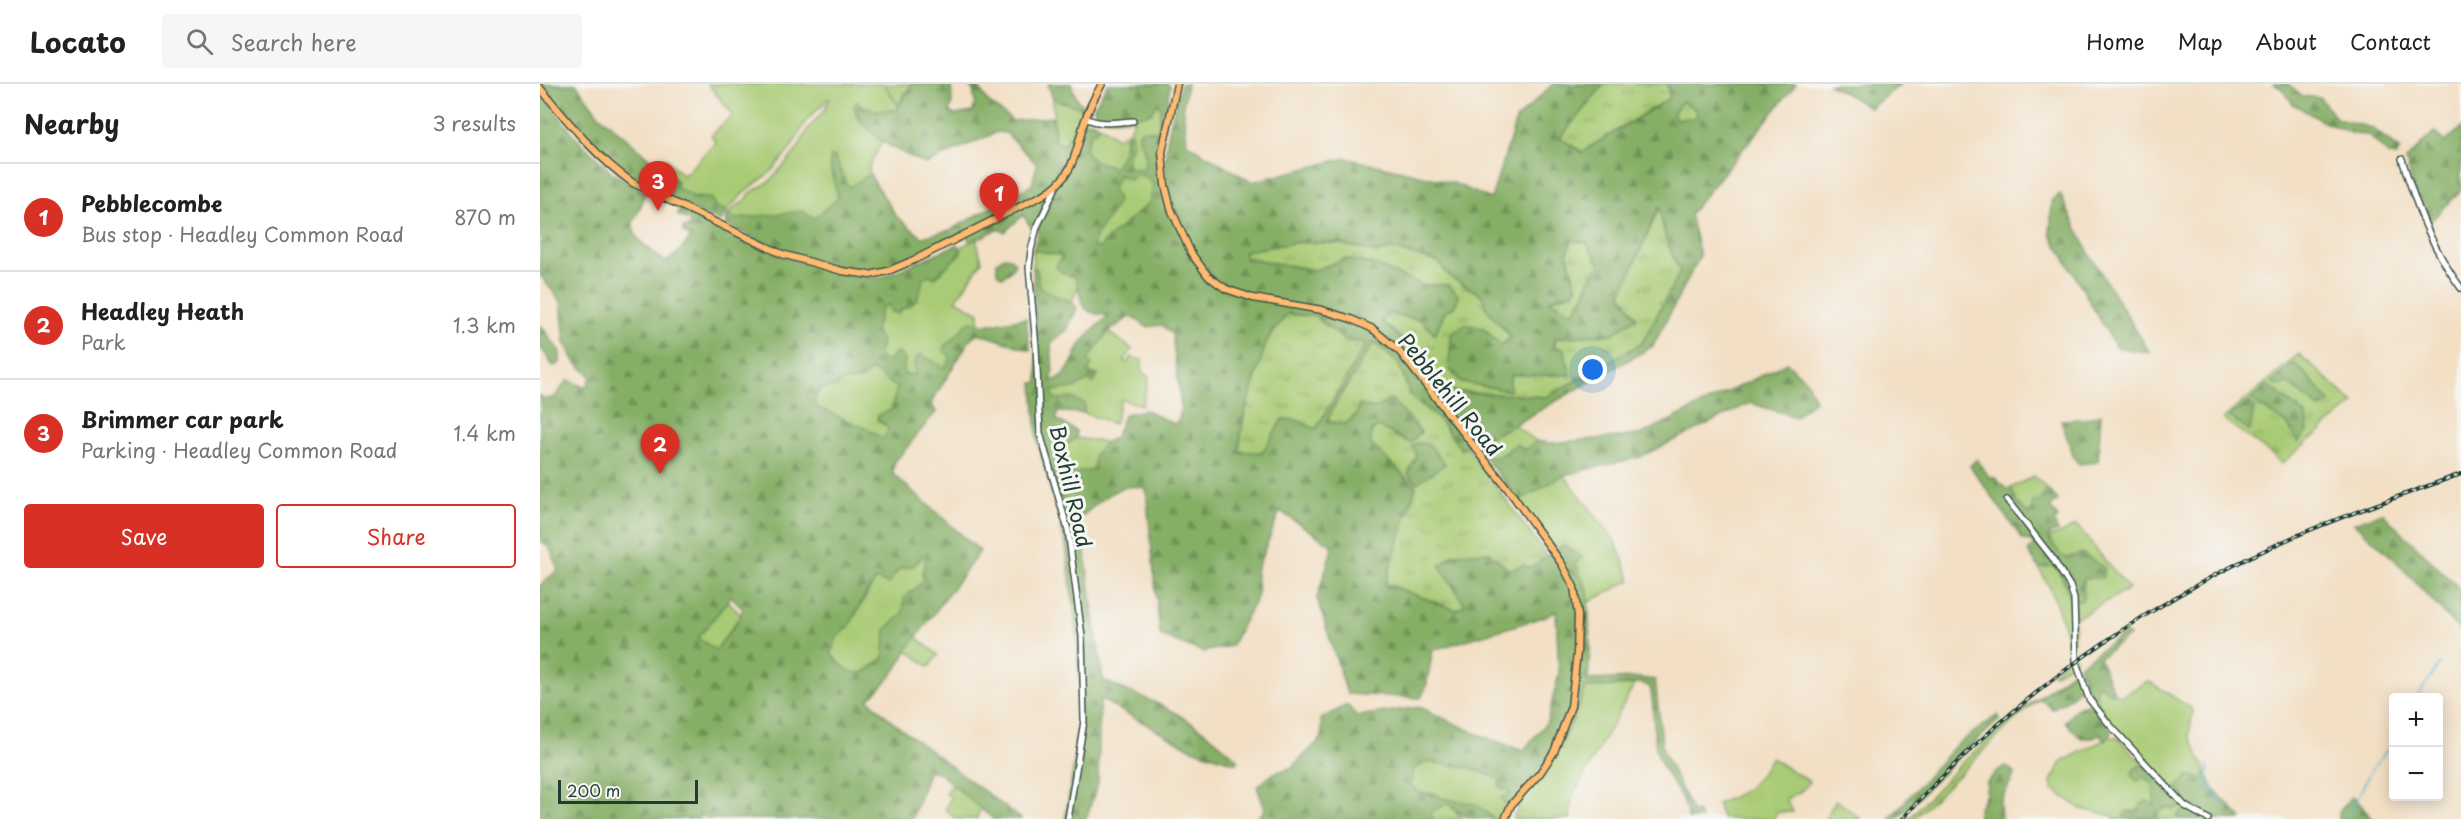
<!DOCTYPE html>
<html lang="en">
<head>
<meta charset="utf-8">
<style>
  :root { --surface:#fff; --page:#f6f6f6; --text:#202124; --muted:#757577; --line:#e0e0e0; --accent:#d93025 }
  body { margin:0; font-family:"Playpen Sans",sans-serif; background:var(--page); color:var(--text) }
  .controls { position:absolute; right:18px; bottom:18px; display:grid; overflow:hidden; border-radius:6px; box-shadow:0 3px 15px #0003 }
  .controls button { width:54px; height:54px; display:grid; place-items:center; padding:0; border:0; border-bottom:2px solid var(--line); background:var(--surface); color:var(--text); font:30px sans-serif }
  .scale { position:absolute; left:18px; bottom:15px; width:140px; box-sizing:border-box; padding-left:6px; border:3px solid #1f3d34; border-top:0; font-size:16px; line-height:21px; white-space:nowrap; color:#1f3d34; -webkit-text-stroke:4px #f6f6f2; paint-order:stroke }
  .you { position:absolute; left:1053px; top:286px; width:21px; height:21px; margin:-15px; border:4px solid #fff; border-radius:50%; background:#1a73e8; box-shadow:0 0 0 9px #1a73e833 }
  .badge { display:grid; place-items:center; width:39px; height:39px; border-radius:50%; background:var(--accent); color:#fff; font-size:20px; font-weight:700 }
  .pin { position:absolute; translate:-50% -50px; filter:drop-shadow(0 2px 3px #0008) }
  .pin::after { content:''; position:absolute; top:32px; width:21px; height:18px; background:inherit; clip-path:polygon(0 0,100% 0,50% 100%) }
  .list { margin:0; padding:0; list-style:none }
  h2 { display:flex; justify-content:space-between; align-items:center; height:78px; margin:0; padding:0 24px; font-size:26px }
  h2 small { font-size:20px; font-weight:400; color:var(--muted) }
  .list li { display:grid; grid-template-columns:39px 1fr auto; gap:18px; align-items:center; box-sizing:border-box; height:108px; padding:0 24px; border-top:2px solid var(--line) }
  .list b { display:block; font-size:22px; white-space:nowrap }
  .list p { margin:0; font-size:20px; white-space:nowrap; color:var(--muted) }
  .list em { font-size:20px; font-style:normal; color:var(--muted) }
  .actions { display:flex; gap:12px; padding:18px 24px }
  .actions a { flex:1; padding:14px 0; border:2px solid var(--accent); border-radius:6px; text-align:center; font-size:21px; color:var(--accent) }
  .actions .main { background:var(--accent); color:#fff }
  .icon { flex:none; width:33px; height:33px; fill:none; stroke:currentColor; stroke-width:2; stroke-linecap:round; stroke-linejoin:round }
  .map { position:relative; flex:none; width:1921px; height:735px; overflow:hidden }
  header { display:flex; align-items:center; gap:36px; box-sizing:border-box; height:84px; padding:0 30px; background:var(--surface); border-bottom:2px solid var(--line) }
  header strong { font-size:28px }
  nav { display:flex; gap:33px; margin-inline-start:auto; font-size:21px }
  .search { width:420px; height:54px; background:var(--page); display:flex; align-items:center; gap:15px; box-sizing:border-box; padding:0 21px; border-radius:6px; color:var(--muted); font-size:22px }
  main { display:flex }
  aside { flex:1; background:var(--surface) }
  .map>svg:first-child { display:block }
  .grass { fill:url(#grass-tufts); stroke:#648454; stroke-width:1.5 }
  .forest { fill:url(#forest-firs); stroke:#52764d; stroke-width:1.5; fill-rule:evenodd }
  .green { fill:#a9cb74; stroke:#648454; stroke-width:1.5 }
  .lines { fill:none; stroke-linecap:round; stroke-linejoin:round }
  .stream { stroke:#4eb0cd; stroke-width:1.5 }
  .minor-casing { stroke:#3f554a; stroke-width:8 }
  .major-casing { stroke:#3f554a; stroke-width:9 }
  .minor { stroke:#fff; stroke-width:5 }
  .major { stroke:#febb71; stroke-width:6 }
  .rail-casing { stroke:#1f3d34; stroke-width:4 }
  .rail { stroke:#f6f6f2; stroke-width:1.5; stroke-dasharray:4.5; stroke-linecap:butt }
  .labels { text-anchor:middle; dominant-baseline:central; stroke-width:6; stroke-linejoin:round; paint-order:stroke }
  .street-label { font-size:21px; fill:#1f3d34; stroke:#f6f6f2 }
</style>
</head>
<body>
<header>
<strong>Locato</strong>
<div class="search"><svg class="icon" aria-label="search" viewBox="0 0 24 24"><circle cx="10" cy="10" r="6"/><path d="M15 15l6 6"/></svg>Search here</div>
<nav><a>Home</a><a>Map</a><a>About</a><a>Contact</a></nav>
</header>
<main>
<aside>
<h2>Nearby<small>3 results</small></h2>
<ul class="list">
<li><span class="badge">1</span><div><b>Pebblecombe</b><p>Bus stop · Headley Common Road</p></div><em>870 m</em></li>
<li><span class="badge">2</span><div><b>Headley Heath</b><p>Park</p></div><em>1.3 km</em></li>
<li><span class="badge">3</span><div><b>Brimmer car park</b><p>Parking · Headley Common Road</p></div><em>1.4 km</em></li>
</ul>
<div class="actions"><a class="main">Save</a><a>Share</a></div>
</aside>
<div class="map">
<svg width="1921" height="735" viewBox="0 0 1921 735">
  <defs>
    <pattern id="grass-tufts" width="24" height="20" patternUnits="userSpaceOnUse" patternTransform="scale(1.5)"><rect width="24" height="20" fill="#a9cb74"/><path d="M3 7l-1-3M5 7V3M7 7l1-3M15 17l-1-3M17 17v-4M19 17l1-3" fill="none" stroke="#89a660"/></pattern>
    <pattern id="forest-firs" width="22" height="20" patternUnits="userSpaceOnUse" patternTransform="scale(1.5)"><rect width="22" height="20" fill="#86af66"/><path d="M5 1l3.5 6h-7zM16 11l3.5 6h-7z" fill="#6d9055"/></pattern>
  </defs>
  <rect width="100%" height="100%" fill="#f6f6f2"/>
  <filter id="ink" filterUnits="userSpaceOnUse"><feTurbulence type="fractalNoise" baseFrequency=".0167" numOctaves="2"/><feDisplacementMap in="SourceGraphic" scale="12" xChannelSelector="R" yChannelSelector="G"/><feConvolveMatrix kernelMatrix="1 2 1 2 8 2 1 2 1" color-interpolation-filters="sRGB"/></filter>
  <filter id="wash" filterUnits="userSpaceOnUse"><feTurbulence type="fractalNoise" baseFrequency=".008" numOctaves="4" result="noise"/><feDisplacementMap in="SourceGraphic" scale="24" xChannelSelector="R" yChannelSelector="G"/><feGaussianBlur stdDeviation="1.35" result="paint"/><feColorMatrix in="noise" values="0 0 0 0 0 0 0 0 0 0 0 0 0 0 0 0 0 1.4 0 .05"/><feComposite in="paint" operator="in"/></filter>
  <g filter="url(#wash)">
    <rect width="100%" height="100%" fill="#f2dfc4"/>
    <g class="grass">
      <path d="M344,0H372L358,21Z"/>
      <path d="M1064,0H1127L1130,14L1042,68L1019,54Z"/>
      <path d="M1142,17L1155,25L1157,30L1156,34L1136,35L1133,29Z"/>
      <path d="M1120,122L1126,156L1140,188L1102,259L1007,313L905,307L870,262L842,238L847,229L881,236L894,250L905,228L915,222L909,201H882L832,180L805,175L776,186L705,174L704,167L760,158L797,159L838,169L852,165L899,178L910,193L942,211L946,224L971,253L961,262L943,244L969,307L970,291L1014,263L1015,254L1072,250L1096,233L1081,210Z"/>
      <path d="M1032,156L1047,159L1061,181L1048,198L1045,210L1033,229L1009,216L1033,209L1036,202L1027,170Z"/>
      <path d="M747,230L776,232C785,243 795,246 805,257L828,258L776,345L756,336L722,370L698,367L704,331L727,256Z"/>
      <path d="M833,258L859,280L870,311L900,336L921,365L927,363L1007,472L990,485L984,481C957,490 942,514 916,526L844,499L876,403L830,360L815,332L804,341L787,338L794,322Z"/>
      <path d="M1759,270L1814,319L1741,380L1734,372L1683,335Z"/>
      <path d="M1535,585L1472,638L1374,735H1368L1423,678L1465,640Z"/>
    </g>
    <g class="forest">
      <path d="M1,0H36L59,31L154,113L170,114L176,123L186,127L181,138C150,124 118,112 90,93C54,69 28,32 1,0Z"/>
      <path d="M372,0H411L412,20L409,28L415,31L433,28L435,19L433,6L426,0H437L447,17L473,37L512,33L515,57L531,49L534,43L541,38L551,37L561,42L550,51L545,65L552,76L569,81L586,61L585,52L591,48L593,60L588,67L604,85L605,69L599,55V48L603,46L618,47L621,24C604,33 572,41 555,31L554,23L568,0H628L630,2L619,72L622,101L628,99C621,64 632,33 641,0H647L643,21L647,60L712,98L806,74L913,99L951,115L976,36L1013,0H1064L1020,54L1042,68L1130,14L1127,0H1256L1150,130L1160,172L1113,262L974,341L937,359L977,360L985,366L996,357L1011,359L1100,351L1247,279L1267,298L1275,316L1255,333L1210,319L1100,373L1024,391L979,417L934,360L921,365L900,336L870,311L859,280L834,258L794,322L787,337L804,341L815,332L820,321L834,325L851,315L881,348L870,359L839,343L831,347V360L876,403L845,500L916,526L925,521L900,482L913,470L949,468L969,486L984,481L990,484L1024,461L1042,473L1036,480L1048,507L1050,569L1048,596L1099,594L1115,596L1123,667L1153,729L1157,727L1161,735H1148C1146,711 1125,694 1118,672C1111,649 1116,626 1110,603L1102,599L1046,604L1029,648L1013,674L981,717L976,713L967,723L961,714L967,706L930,684L887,678L880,708L936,720L954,735C935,735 922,735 913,722L893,735H717L725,725L717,703L734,689L751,684L782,654L781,635L807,621L817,632L880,623L937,650L983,667L1007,638L1019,590L1016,527L1007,532L893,566L886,603L881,614L807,610L777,514L793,462L740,427L716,487L718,511L691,562L663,568L620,551L606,405C580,395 559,418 540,434L563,596C579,605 597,610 614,618C645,632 674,653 698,676L696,679L652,665L560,615L558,698L546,735H525L534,680L540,609L537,551L526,460L497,355L493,299L498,298L493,183L496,185L514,211L532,218L537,224L527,246L511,259L513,290L511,297C533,292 532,270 544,256C551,247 561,240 568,231C536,230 544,217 535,193L523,189L516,183L522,172L493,166L499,145H492L483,131L465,148L457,145L431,159L424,148C397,160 372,177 344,185C305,196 221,158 186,140L188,129L196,135L254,127L295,96L288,81L291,71L323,93L330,91L356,132L382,153L410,146L492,101L497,80L466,49L457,48L386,80C357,66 325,55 314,22L316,18L333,26H356ZM1142,17L1155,25L1157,30L1155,34L1136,35L1133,29ZM578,114L609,119L565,157L560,164L554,153L577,122ZM1119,123L1126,156L1140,188L1102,259L1007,313L905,307L870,262L842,238L848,229L881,236L895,250L905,228L915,222L919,212L909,201H882L832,180L805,175L775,186L706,175L704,167L760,158L797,159L838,169L852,165L899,178L910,193L942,211L946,224L971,253L961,262L943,244L925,240L911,251L909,285L921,298L970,307V291H1031L1024,265L1015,263V254L1072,250L1097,234L1081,210ZM1032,156L1047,159L1060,181L1048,198L1045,210L1033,229L1009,216L1020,211L1033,209L1036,203L1027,170ZM747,230L776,232C785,243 795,246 805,257L827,258L776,345L756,336L742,335L722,369L699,367L704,331L727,256ZM591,232L607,243L622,241L632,250L641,322L639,336L634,340L606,326L585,330L575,353L566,358L533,389L520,377L519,367L536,354V347L517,336V328L544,329L545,320L532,314L534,304L547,297L554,300L558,291L552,280L568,248Z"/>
      <path d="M508,0H531L538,17L545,23L544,25L513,15Z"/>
      <path d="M1289,0H1361L1330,24Z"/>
      <path d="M1734,0H1748L1763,12L1780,14L1797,35L1832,44L1860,66L1856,72L1849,71L1828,51L1814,50L1784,38L1753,20L1743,6Z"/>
      <path d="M0,8L35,53L72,89L105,108C103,119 100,125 95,134C85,152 116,170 126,178L139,168L151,153L143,148V144L148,143L151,139L149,136L137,131L140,125L237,170L313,192L341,194L418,160L421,168L406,184L380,205V213L371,222L362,225L358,230L342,223L335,246L342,258L339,269L353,270L357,268L365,275L374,291V278L380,270L404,267L409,239L431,237L445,241L486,234L490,266L438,249L431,254L391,319L396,328L354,379L353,390L440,467L367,566C358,586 345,601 328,615L355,640L481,735H453L398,688L389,686L372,735H169L159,730L160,735H0V501L18,486L10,464L0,456V311L3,315L14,314L28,296L46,304L51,292L36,279L25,260L21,218L0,191ZM332,286L357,304L338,331L337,336L345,340C322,346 305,340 287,325L296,303L303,297L321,296ZM382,472L384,497L364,514L363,529L346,545L343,575L325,588L298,552L308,544L329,504L348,500L359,485L374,482ZM191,512L203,525L197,538L176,566L159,554Z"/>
      <path d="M1921,44V106L1888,140L1874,106L1866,76L1894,48L1905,58Z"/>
      <path d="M1520,110L1549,169L1610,269L1576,263L1510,149L1512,117Z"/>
      <path d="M464,173L470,174L475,179L469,189L462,193L457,189V178Z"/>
      <path d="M0,242L2,243L20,268V279L13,282L3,266L0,265Z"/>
      <path d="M1753,279L1765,289L1790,318L1779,324L1748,300L1738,301L1732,299Z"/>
      <path d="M1727,301L1766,331L1768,347L1758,358L1748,341L1711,316Z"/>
      <path d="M1709,318L1714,323L1710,347L1689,333Z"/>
      <path d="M1561,330L1558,378L1539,380L1534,374L1521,336L1545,335Z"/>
      <path d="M878,359L889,360L905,380L877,399L868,390L877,371L872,362Z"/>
      <path d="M1437,375L1449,393L1455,394L1466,405L1471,404L1477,419L1488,429L1493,418L1501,415L1506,404L1518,416L1510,423L1518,434L1514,438L1518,447L1510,449L1508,454L1519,466L1542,469L1565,484L1562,494L1545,495L1543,502L1544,512L1541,517L1530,515L1524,496L1508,482L1499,484L1488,468L1494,460L1491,457L1483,456L1430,382Z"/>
      <path d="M1842,429L1921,506V548L1855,476L1814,439Z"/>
      <path d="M1585,549L1589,552L1559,574L1574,608H1568L1560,601L1562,629L1548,609L1539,581Z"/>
      <path d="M1535,586L1541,602L1529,615L1512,625L1500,614Z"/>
      <path d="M1548,619L1572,647L1570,653L1564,655L1560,650L1553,654H1541L1525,638L1536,625Z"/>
      <path d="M1458,631L1460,635L1415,677L1357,735H1349L1417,660Z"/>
      <path d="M1604,680L1640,701L1649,690L1663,695L1666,687L1673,704L1702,735H1640L1637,732L1641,729L1639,725L1616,731L1617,735L1582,733L1585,727H1598L1602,719L1607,717L1614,721L1592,693L1593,686Z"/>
      <path d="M1466,682L1475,689L1460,718L1461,735H1437L1439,723L1446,710L1447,698L1457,687Z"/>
      <path d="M1811,713L1815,714L1832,735H1798L1800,727Z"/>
    </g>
    <g class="green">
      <path d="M168,0H344L358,21L357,26H333L316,18L314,22L318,34L342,58L329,83L330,91C321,94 317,100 308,103L295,73L291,72C287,85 296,100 298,114L274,134L262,127L196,135L188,129L208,114L209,110L230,97L257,66L268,45L287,23L286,21L291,15L289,14L266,37L251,64L230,89L207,106L186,127L176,123L170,114L154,113L136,103L137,98L118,80L125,74L143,92L176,58L171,51L193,31Z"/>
      <path d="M513,15L544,25C539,38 532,49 523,61L515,57Z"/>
      <path d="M618,20L621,24L618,47L603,46L599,48V55L605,69L604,85L590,84C586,75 587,68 593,60L591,48L585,52L584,68L573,85L569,81L552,76L545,65L550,51L561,42L577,54C588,49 593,45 593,33L611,29Z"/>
      <path d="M579,91L590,96L594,91H602L611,97L613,104L609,119L565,157L560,164L553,163C555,144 576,131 578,114L572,106Z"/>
      <path d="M436,155L442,177L416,216L439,229V239L431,237C419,244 418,254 405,261L404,267L411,274L405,284L380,270L374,278L375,291L363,290L365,275L357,268L353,270L349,277L342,276L339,270L342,258L335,246L342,223L348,221L351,228L358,230L362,225C379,220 379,211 383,195L388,191L395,194L421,169V163Z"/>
      <path d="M493,166L522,172L516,183L523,189L535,193L538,202L532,218L514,211L499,202L497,185L493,183Z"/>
      <path d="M568,248L592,265L584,277L588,279L591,273L602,276V287L609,294L602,321L581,315L574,340L544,329L545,320L532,314L514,315L512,307L534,304L547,297L554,299L558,291L548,289L552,280L548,276Z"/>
      <path d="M332,286L357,304L351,326L338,331L337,336L349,345L343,355L327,345L275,322L276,311L281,305L296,303L303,297L321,296Z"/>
      <path d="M974,341L996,357L985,366L977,360L957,373H948L937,359Z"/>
      <path d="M536,354L566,358L555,370L553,386L533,389L520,377L519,367Z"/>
      <path d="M1024,391L1075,457L1091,496L1049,518L1048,507L1036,480L1042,473L1024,461L1016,466L979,417Z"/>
      <path d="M1494,392L1506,404L1502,415L1493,418L1492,426L1488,429L1477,419L1471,404Z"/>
      <path d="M1536,441L1589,505L1536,534V517H1541L1544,512L1543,502L1545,494H1562L1565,484L1542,469L1527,474L1521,471L1508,453L1520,450Z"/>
      <path d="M383,472L386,473L382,490L384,497L364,514L363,529L346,545L343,575C337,578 333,582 327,586C313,595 298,579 291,569L298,552L308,544L336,495L348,500L359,485L374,482Z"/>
      <path d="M1513,482C1528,493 1541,547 1531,563L1512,508L1499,484Z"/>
      <path d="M188,517L201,531L176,566L158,554Z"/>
      <path d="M376,553L398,571L389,583L367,566Z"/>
      <path d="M1531,570L1534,571L1535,577L1515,590H1512Z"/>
      <path d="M1608,597L1651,624L1653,628L1649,651L1666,687L1663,695L1649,691L1634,707L1562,629V625L1557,619L1556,602L1560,601L1568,608L1582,612Z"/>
      <path d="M1094,601L1032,713L1030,735H974C980,711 1002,693 1015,672C1028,651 1037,628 1046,604Z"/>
      <path d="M1570,653L1579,654L1602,680L1593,686L1592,693L1598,697L1604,693L1613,700L1614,721L1607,717L1602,719L1598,727H1586L1583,733L1597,735H1574V732L1541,725L1513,705L1511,697L1523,677Z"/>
      <path d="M1231,674L1270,698L1260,708L1246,715L1253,728H1238L1233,735H1183L1177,720C1207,707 1215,703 1231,674Z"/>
      <path d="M887,678L930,684L959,695V702L971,709L961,714L967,723L963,735H954L936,720L902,714L895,710L880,708L871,702L874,685Z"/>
      <path d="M413,701L441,725L436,735H416L405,725L411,713L405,709L408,704H411Z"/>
      <path d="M1296,716L1321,735H1285Z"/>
      <path d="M908,719L923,735H893L891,728Z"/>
      <path d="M1642,722L1645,725L1637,732L1640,735H1617L1618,727L1630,723L1633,726Z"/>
    </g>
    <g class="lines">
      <g class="stream">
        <path d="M1876,614L1900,580"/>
        <path d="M1667,680L1669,686L1666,695L1682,721"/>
        <path d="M1808,735L1830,688L1854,657"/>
      </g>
    </g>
  </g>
  <g filter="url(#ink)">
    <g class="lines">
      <defs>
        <g id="minor">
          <path d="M546,34C560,42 577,38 593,37"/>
          <path d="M1862,75C1876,121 1892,165 1921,204"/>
          <path d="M517,101L497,143L491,166L489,184L496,263L500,349L528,446L542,552L544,637L528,735"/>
          <path d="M1467,416L1511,472L1530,502L1534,515L1536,578L1549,615L1569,640L1645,722L1668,735"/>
        </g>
        <g id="major">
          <path d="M637,0L622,68L625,101L631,125L651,169L668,192L686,205L713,214L782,226L811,235L833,245L859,267L971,409L1022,480L1034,503L1038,532L1037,569L1031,622L1014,668L1000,689L971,721L965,735"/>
          <path d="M0,4C29,39 56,73 93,99L242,170L302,187L330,191L348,187L374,176L503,111C534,93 535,70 544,39C548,26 555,12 562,0"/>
        </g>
      </defs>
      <use href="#minor" class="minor-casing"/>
      <use href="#major" class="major-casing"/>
      <use href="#minor" class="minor"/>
      <use href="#major" class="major"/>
      <defs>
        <path id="rail" d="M1362,735C1469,617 1597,524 1742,458C1800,432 1861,412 1921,390"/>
      </defs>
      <use href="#rail" class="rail-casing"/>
      <use href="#rail" class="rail"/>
    </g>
  </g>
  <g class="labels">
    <g class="street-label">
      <text transform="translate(911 310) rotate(51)">Pebblehill Road</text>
      <text transform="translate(532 402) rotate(77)">Boxhill Road</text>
    </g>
  </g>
</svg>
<div class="controls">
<button>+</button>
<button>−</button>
</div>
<div class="scale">200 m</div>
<div class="you"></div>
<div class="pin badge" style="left:459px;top:139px">1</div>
<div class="pin badge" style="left:120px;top:390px">2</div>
<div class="pin badge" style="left:118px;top:127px">3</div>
</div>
</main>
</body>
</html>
